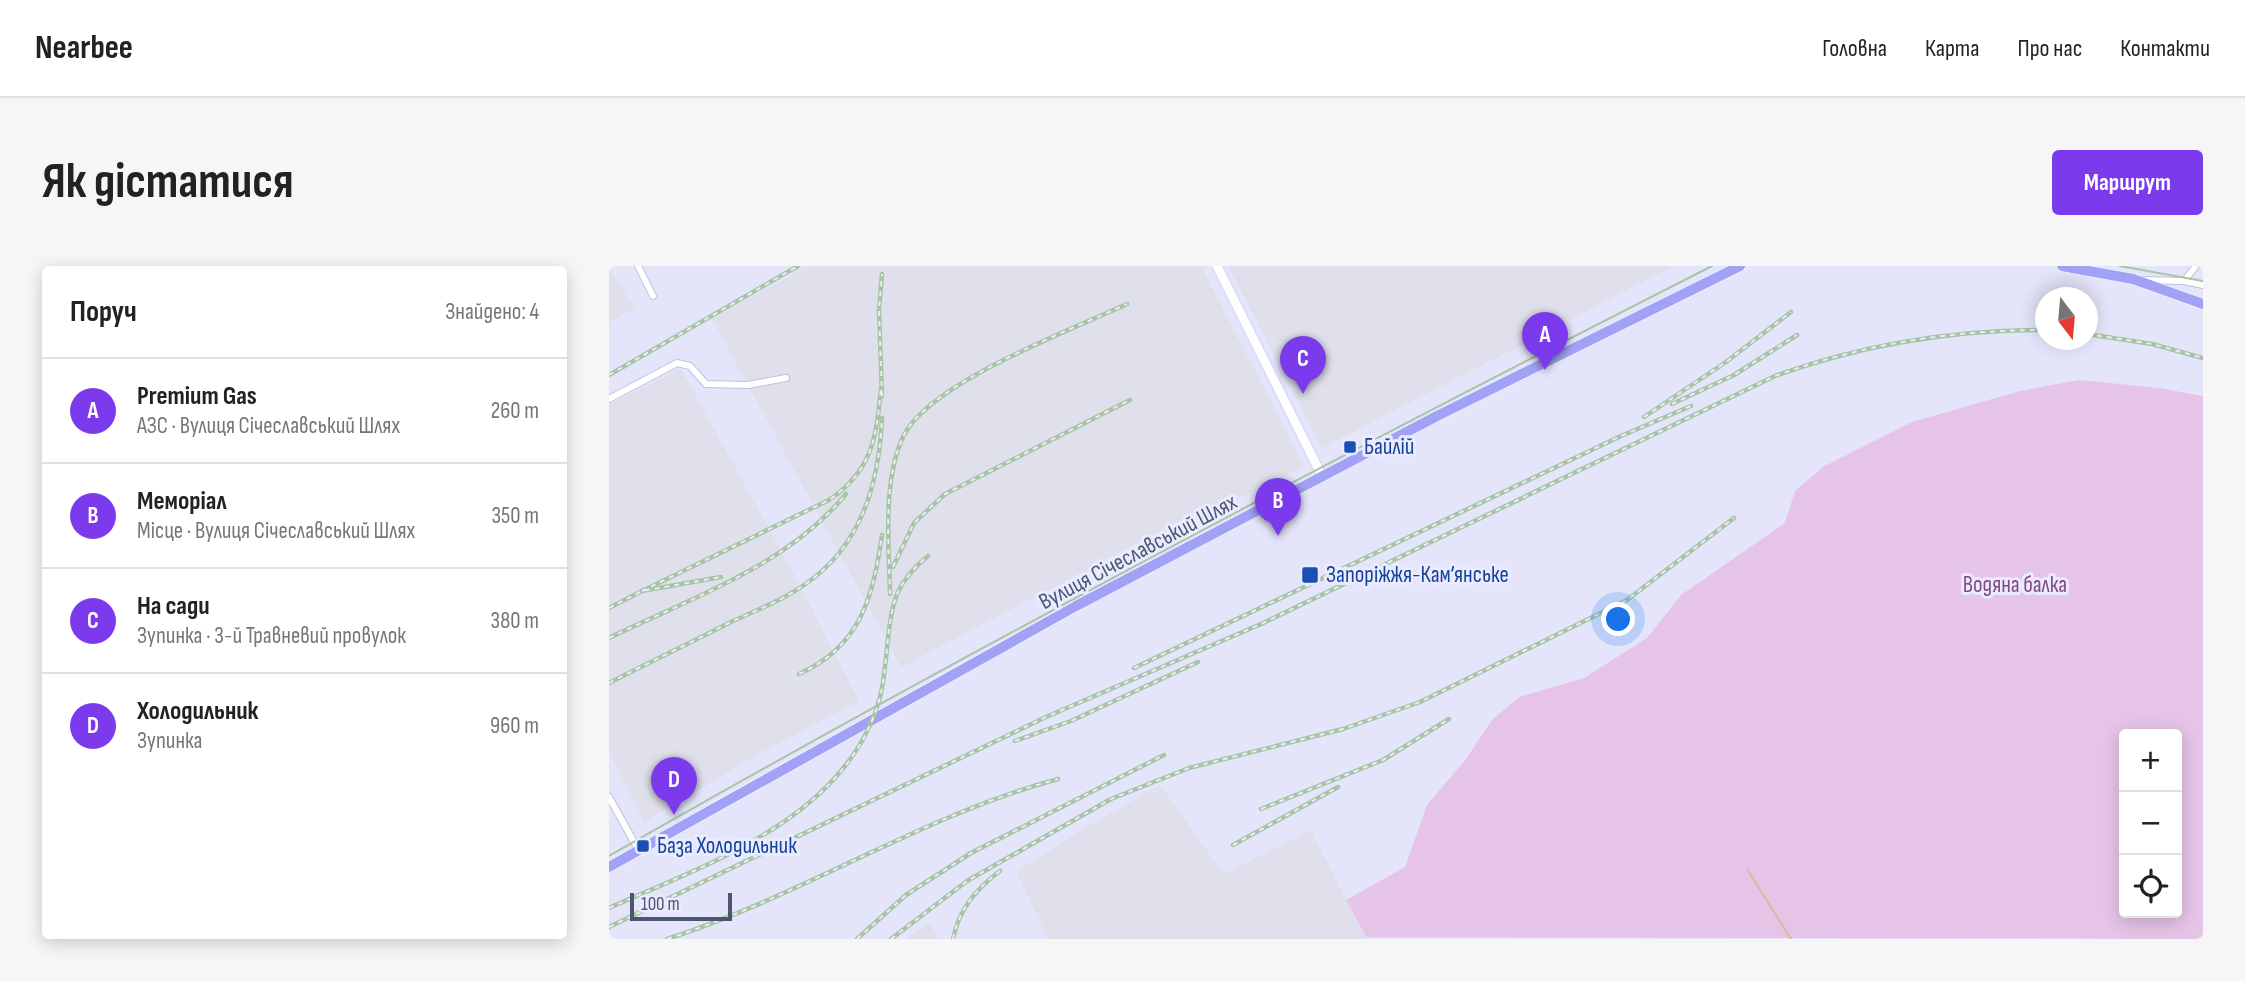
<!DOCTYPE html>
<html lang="uk">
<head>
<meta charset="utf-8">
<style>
  :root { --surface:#fff; --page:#f6f6f6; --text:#222; --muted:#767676; --line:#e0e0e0; --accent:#7c3aed }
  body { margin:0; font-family:"Sofia Sans Condensed",sans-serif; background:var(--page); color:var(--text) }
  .controls { position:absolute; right:21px; bottom:21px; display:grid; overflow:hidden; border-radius:7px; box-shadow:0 4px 18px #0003 }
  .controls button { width:63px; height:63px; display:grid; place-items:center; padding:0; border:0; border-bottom:2px solid var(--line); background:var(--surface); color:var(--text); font:35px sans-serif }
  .compass { position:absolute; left:1426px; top:21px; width:63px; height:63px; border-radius:50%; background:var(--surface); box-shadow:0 4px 18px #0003; rotate:164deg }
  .scale { position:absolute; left:21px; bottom:18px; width:102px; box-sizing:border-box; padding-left:7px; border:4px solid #4b5672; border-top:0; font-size:19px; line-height:24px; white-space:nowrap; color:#4b5672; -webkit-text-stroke:5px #eaebfe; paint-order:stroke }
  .you { position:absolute; left:1010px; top:354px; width:24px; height:24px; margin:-18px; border:5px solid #fff; border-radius:50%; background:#1a73e8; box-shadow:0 0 0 10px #1a73e833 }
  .badge { display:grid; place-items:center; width:46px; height:46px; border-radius:50%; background:var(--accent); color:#fff; font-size:23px; font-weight:700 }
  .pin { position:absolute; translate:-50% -58px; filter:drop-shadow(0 2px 4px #0008) }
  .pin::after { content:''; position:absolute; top:37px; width:24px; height:21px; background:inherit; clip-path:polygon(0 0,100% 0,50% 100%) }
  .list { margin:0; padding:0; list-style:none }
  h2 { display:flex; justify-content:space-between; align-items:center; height:91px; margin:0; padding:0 28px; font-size:30px }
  h2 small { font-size:23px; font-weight:400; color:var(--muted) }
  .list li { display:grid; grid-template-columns:46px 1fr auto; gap:21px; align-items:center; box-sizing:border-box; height:105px; padding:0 28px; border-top:2px solid var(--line) }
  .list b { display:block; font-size:26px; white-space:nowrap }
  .list p { margin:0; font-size:23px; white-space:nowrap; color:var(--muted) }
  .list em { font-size:23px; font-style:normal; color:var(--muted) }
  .icon { flex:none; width:38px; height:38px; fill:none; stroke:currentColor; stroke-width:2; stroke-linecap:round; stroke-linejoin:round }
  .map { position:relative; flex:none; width:1594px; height:673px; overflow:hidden; border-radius:7px }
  header { display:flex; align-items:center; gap:42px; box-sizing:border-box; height:98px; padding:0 35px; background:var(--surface); border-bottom:2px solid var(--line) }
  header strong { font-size:33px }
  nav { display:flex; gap:38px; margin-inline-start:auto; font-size:24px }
  .intro { display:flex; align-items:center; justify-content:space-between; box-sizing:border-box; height:168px; padding:0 42px }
  h1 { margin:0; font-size:49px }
  .button { padding:18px 32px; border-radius:7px; background:var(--accent); color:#fff; font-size:24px; font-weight:700 }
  main { display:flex; gap:42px; padding:0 42px }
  aside { flex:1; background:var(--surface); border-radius:7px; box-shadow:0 4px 18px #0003 }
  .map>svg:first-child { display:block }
  .industrial { fill:#dfe0eb }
  .green { fill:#e6c4e7; fill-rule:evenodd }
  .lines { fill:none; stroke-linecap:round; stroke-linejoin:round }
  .stream { stroke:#d4bca1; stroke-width:2 }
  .minor-casing { stroke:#bec3dc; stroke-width:8 }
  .secondary-casing { stroke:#bfc5e3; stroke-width:10 }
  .primary-casing { stroke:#fff; stroke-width:11 }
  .minor { stroke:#fff; stroke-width:6 }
  .secondary { stroke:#fff; stroke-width:9 }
  .primary { stroke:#a1a1f6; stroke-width:10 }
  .tram { stroke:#a7c4a4; stroke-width:2 }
  .rail-casing { stroke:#a7c4a4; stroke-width:4.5 }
  .rail { stroke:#eaebfe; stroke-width:2; stroke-dasharray:5; stroke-linecap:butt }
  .transit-dot { fill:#1a4fb4; stroke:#eaebfe; stroke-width:2.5 }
  .labels { text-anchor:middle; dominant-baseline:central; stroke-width:6; stroke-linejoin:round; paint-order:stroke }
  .transit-label { font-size:23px; fill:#164399; stroke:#eaebfe; text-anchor:start }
  .street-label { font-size:23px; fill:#4b5672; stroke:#eaebfe }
  .park-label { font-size:23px; fill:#824a7e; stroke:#eaebfe }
</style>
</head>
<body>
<header>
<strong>Nearbee</strong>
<nav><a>Головна</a><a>Карта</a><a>Про нас</a><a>Контакти</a></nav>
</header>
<div class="intro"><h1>Як дістатися</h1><a class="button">Маршрут</a></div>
<main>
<aside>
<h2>Поруч<small>Знайдено: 4</small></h2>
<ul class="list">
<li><span class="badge">A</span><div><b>Premium Gas</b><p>АЗС · Вулиця Січеславський Шлях</p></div><em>260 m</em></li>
<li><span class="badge">B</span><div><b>Меморіал</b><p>Місце · Вулиця Січеславський Шлях</p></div><em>350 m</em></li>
<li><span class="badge">C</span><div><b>На сади</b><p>Зупинка · 3-й Травневий провулок</p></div><em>380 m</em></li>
<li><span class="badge">D</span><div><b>Холодильник</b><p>Зупинка</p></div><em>960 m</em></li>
</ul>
</aside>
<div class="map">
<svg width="1594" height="673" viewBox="0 0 1594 673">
  <rect width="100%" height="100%" fill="#e4e5fb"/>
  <g class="industrial">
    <path d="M198,0H592L695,200L645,226L590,245L292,401L103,53Z"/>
    <path d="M619,0H1065L713,182Z"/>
    <path d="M0,3L26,42L0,56Z"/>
    <path d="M72,103L184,306L250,435L144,491L35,556L0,486V138Z"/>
    <path d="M551,519L615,608L702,564L756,671L761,673H439L407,606L479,560Z"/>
    <path d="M321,657L330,673H296Z"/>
  </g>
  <path class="green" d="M1470,114L1550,122L1594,130V673L757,671L737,634L796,601L818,539L857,493L883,454L910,431L975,412L1038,372L1072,329L1176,257L1186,225L1214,201L1303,156L1411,125ZM1515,468H1568V647H1515Z"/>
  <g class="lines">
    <path class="stream" d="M1138,603L1182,673"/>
    <defs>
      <g id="minor">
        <path d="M29,0L44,30"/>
        <path d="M1532,14L1575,15L1594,19"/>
        <path d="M1575,15L1587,0"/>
        <path d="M0,133L68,97L81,100L97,118L139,119L177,112"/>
        <path d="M0,531L30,585"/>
      </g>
      <path id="secondary" d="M608,0L713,210"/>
      <g id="primary">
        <path d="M1453,0L1524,13L1594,38"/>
        <path d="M0,601L467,340L828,150L1131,0"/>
      </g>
    </defs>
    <use href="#minor" class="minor-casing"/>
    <use href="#secondary" class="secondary-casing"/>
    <use href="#primary" class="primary-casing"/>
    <use href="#minor" class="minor"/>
    <use href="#secondary" class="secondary"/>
    <use href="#primary" class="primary"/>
    <g class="tram">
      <path d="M1511,0L1594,15"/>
      <path d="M0,590C362,383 731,189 1103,0"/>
    </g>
    <defs>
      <g id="rail">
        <path d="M1478,68L1543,78L1594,92"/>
        <path d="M0,109L189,0"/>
        <path d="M273,130L270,44L273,8"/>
        <path d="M1063,138L1125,109L1188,69"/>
        <path d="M1035,151L1117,96L1182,46"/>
        <path d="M284,301L305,257L336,228L521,134"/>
        <path d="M33,325L220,234C264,204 267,172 272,122"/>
        <path d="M281,328C280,281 273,213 295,169C322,116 462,64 518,38"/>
        <path d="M0,342L33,325L112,311"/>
        <path d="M0,372C82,332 178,300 237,228"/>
        <path d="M525,402L1012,170L1082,140"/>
        <path d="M190,408C252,380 264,331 273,269"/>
        <path d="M0,417C41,396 83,376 124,355C148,344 174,334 195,319C253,280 270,217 273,152"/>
        <path d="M406,475L462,455L589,396"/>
        <path d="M652,543L774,494L840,453"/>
        <path d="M624,579L729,521"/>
        <path d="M0,642C101,597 239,551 271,431C279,401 277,352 289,326C295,313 308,299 319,290"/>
        <path d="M0,661L437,451L652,358L1166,110C1255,78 1342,64 1436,64"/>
        <path d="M58,673C193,630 312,550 449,513"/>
        <path d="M248,673L297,629L362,587L555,489"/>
        <path d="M282,673L358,615L502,533L580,502L734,463L811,436L1018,334L1125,252"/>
        <path d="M344,673C350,643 367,623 391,605"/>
      </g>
    </defs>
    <use href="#rail" class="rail-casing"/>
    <use href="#rail" class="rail"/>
  </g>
  <g class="transit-dot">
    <rect x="734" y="174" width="14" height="14" rx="3.5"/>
    <rect x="692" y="300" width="18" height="18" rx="3.5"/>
    <rect x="27" y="573" width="14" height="14" rx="3.5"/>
  </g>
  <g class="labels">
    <g class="transit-label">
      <text x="755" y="181">Байлій</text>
      <text x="717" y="309">Запоріжжя-Кам’янське</text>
      <text x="48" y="580">База Холодильник</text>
    </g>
    <g class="street-label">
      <text transform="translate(529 286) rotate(-28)">Вулиця Січеславський Шлях</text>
    </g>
    <g class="park-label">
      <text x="1406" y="319">Водяна балка</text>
    </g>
  </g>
</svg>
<div class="controls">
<button>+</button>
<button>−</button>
<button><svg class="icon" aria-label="locate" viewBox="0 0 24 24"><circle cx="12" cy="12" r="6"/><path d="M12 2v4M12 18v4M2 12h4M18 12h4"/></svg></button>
</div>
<svg class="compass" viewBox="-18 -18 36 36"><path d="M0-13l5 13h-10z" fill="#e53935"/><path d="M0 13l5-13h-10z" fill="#767676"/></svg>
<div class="scale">100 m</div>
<div class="you"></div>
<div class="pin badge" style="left:936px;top:104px">A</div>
<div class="pin badge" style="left:669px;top:270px">B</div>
<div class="pin badge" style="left:694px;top:128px">C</div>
<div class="pin badge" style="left:65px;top:549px">D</div>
</div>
</main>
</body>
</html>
